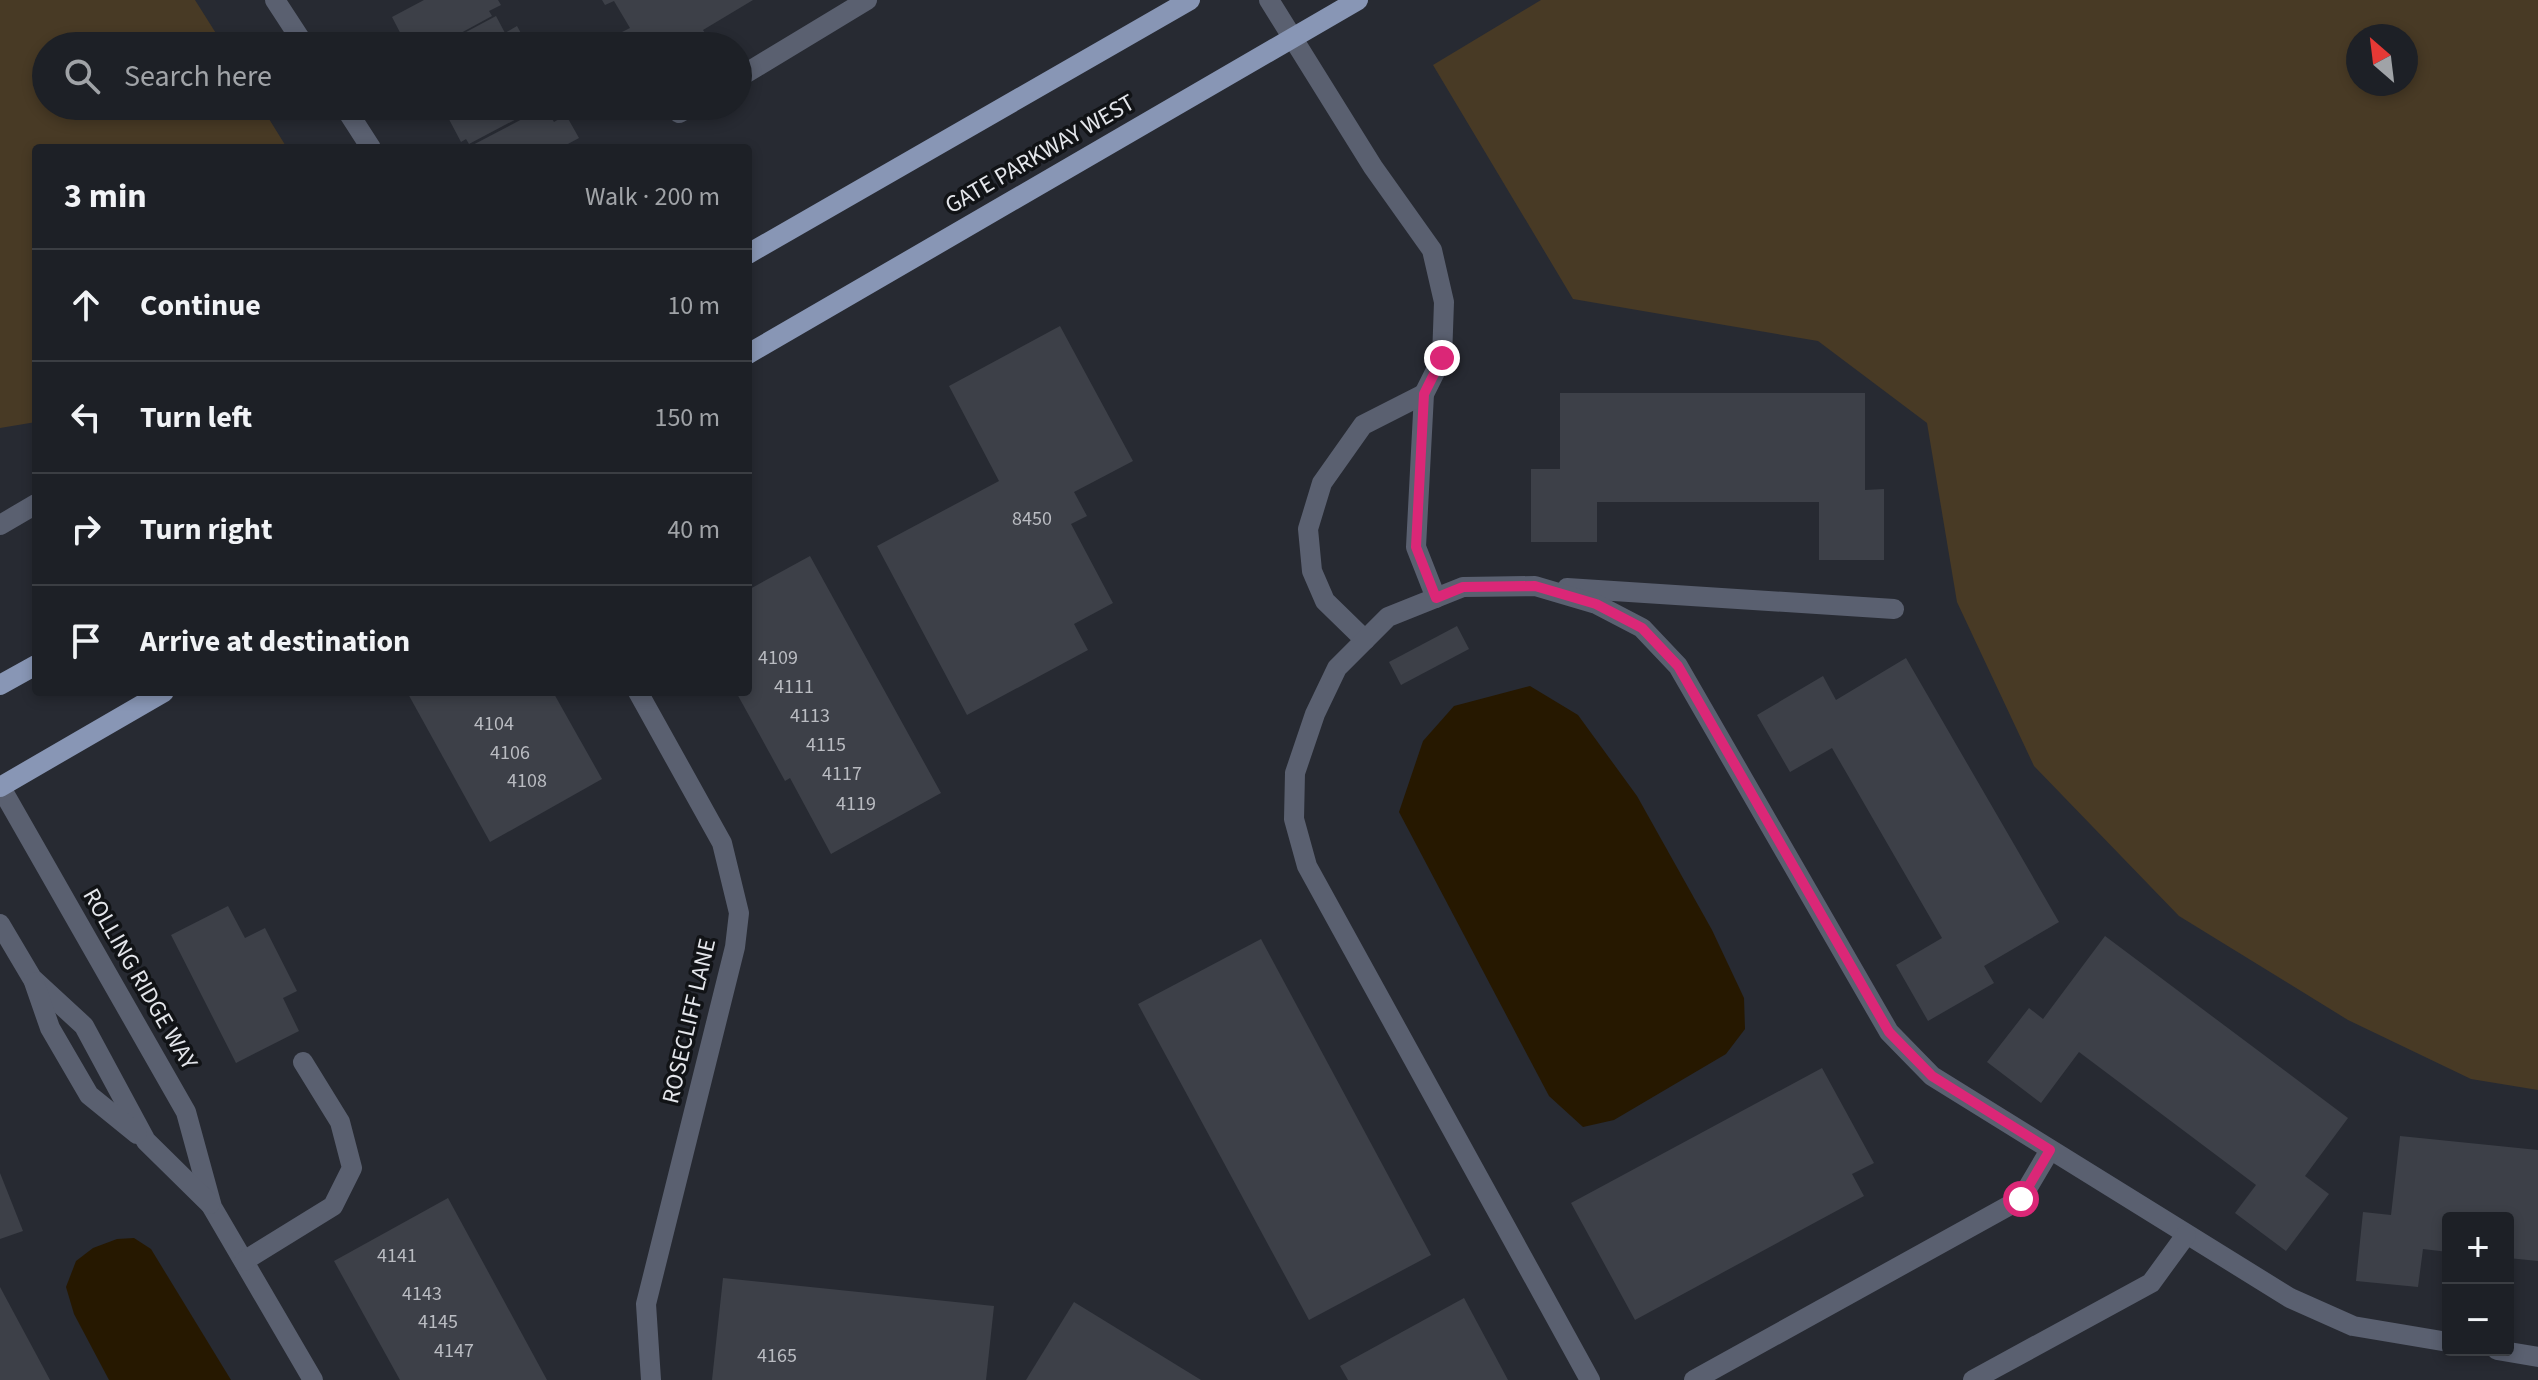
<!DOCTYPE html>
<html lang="en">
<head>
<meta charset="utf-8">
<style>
  :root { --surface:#1d2026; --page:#25282e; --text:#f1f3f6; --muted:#a0a3a7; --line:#3b3e43 }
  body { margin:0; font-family:"Source Sans 3",sans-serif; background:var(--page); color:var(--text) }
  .controls { position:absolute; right:24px; bottom:24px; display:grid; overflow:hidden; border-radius:8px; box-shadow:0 4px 12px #0003 }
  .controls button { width:72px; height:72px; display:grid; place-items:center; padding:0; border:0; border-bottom:2px solid var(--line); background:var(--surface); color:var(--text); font:40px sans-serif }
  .compass { position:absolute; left:2346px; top:24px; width:72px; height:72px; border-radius:50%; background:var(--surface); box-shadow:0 4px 12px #0003; rotate:332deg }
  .stop { position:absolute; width:24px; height:24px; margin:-18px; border:6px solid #db2777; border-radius:50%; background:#fff }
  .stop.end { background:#db2777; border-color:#fff; box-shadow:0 2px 8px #0008 }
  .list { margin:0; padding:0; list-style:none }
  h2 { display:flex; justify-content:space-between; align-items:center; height:104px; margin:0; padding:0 32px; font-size:34px }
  h2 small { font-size:26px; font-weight:400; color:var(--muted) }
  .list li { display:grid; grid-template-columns:52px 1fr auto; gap:24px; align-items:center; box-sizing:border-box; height:112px; padding:0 32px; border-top:2px solid var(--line) }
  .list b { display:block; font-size:30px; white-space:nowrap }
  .list em { font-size:26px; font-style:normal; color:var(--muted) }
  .icon { flex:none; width:44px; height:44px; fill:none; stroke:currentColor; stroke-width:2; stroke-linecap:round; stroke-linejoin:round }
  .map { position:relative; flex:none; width:2538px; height:1380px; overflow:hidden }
  .search { position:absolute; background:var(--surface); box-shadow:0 4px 12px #0003; left:32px; top:32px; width:720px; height:88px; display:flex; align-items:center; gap:20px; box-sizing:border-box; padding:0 28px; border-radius:44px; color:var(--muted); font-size:30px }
  .panel { position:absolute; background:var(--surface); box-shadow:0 4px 12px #0003; left:32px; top:144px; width:720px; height:552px; border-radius:8px }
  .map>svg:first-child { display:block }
  .green { fill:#483a25; fill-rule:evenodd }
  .water { fill:#261800 }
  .building { fill:#3d4048 }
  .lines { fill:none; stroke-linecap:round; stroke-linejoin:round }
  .minor { stroke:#5a6070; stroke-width:20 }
  .major { stroke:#8896b5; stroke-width:20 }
  .route { stroke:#db2777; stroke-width:10 }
  .labels { text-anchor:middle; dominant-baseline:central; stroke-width:7; stroke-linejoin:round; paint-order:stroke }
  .number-label { font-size:20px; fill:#babcc2 }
  .street-label { font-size:24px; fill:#e4e6eb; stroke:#111316 }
</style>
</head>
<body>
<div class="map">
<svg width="2538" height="1380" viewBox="0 0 2538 1380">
  <rect width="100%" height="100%" fill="#272a32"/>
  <g class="green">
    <path d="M0,0H195L224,46H46V106H261L287,148H36V422L0,428Z"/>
    <path d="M1541,0H2538V1090L2471,1079L2348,1020L2179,916L2034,766L1957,602L1927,423L1818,341L1573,299L1433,65ZM2358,36H2406V84H2358Z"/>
  </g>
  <g class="water">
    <path d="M1530,686L1578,715L1637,796L1712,930L1744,998L1745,1029L1726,1054L1614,1120L1583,1127L1549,1096L1399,812L1423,741L1454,706Z"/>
    <path d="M134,1238L151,1249L231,1380H109L74,1314L66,1287L76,1261L93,1248L117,1239Z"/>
  </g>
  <g class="building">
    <path d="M424,0H498L501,5L489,11L492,16L437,46H407L392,17Z"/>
    <path d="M602,0H753L703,30L710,41L703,46H631L622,32L630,28L614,1L605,5Z"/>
    <path d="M496,16L505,33L517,26L528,46H440Z"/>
    <path d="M442,106H541L469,144L466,139L461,142Z"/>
    <path d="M545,107L554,122L566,115L579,138L566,145L567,148H467Z"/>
    <path d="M1060,326L1133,461L1074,492L1087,516L1071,524L1113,603L1074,624L1088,650L967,715L877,546L999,481L949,386Z"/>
    <path d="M1560,393H1865V490L1884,489V560H1819V502H1597V542H1531V469H1560Z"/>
    <path d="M810,556L941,793L831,854L790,778L785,781L736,692H748V590Z"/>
    <path d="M1457,626L1469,649L1401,685L1389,662Z"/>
    <path d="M1906,658L2059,922L1984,966L1994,983L1928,1021L1896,965L1942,938L1832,748L1790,772L1757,715L1823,676L1836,700Z"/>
    <path d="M407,692H553L602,779L490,842Z"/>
    <path d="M228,906L245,938L265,928L297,991L283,998L299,1031L236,1063L171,935Z"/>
    <path d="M2105,936L2348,1118L2305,1176L2329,1194L2286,1251L2235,1213L2256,1185L2079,1052L2041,1103L1987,1062L2029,1008L2043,1019Z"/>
    <path d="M1261,939L1431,1255L1309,1320L1138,1004Z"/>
    <path d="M1822,1068L1874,1163L1852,1174L1864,1196L1635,1320L1571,1203Z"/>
    <path d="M2400,1136L2538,1150V1261L2508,1258V1218H2448V1252L2423,1249L2418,1287L2356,1281L2363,1212L2391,1215Z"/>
    <path d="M0,1173L23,1231L0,1239Z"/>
    <path d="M448,1198L547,1380H400L334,1261Z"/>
    <path d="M723,1278L994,1306L986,1380H712Z"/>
    <path d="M0,1287L50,1380H0Z"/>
    <path d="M1464,1298L1508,1380H1348L1340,1366Z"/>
    <path d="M1074,1302L1201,1380H1026Z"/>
  </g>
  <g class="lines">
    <g class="minor">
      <path d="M275,0L305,46"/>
      <path d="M1269,0L1373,167L1432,250L1444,302L1442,358L1424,394L1416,547L1436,598"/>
      <path d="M738,78L867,0"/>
      <path d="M344,106L371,148"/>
      <path d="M679,113L691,106"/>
      <path d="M0,525L36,504"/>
      <path d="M1567,588L1894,609"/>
      <path d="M1365,640L1325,601L1312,571L1308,529L1322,483L1363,425L1424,394"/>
      <path d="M638,692L722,843L739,913L735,947L646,1304L651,1380"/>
      <path d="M0,786L186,1112L212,1207L313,1380"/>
      <path d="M0,924L32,978L84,1026L146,1141L210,1204"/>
      <path d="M34,982L50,1028L89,1095L137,1134"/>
      <path d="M244,1261L333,1206L352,1168L340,1122L303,1062"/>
      <path d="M2497,1350L2538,1357"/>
      <path d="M1590,1380L1307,866L1294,819L1295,773L1315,714L1337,668L1388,617L1463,587L1535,586L1596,604L1642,628L1678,666L1889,1032L1932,1076L2290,1298L2353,1326L2448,1342"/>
      <path d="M1694,1380L2021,1199L2050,1150"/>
      <path d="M1973,1380L2151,1283L2186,1235"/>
    </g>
    <g class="major">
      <path d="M748,254L1190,0"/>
      <path d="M748,354L1358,0"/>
      <path d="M0,685L36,665"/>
      <path d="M0,787L164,692"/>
    </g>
  </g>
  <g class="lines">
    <path class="route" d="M1442,358L1424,394L1416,547L1436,598L1463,587L1535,586L1596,604L1642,628L1678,666L1889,1032L1932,1076L2050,1150L2021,1199"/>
  </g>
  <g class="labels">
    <g class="number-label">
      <text x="1032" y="519">8450</text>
      <text x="778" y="658">4109</text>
      <text x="794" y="687">4111</text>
      <text x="810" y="716">4113</text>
      <text x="494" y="724">4104</text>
      <text x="826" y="745">4115</text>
      <text x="510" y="753">4106</text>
      <text x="842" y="774">4117</text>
      <text x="527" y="781">4108</text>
      <text x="856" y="804">4119</text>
      <text x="397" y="1256">4141</text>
      <text x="422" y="1294">4143</text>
      <text x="438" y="1322">4145</text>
      <text x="454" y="1351">4147</text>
      <text x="777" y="1356">4165</text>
    </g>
    <g class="street-label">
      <text transform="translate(1040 154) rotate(-30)">GATE PARKWAY WEST</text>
      <text transform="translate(140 979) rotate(60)">ROLLING RIDGE WAY</text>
      <text transform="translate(689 1021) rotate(-77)">ROSECLIFF LANE</text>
    </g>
  </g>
</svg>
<div class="controls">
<button>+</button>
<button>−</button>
</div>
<svg class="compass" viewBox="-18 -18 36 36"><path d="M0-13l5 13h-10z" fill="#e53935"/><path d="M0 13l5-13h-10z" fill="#a0a3a7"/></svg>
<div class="stop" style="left:2021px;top:1199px"></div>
<div class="stop end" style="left:1442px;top:358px"></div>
<div class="search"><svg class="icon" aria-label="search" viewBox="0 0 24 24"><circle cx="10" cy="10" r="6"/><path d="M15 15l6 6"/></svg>Search here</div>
<section class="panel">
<h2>3 min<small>Walk · 200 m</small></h2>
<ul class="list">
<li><svg class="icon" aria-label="ahead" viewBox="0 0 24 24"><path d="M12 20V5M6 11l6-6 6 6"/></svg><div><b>Continue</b></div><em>10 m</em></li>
<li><svg class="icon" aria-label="left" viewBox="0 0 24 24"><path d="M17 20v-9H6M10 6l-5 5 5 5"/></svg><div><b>Turn left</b></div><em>150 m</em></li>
<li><svg class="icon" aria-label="right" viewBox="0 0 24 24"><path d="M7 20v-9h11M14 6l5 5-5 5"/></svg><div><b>Turn right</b></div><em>40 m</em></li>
<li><svg class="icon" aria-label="arrive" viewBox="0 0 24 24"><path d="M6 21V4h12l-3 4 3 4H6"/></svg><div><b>Arrive at destination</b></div></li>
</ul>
</section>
</div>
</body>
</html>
